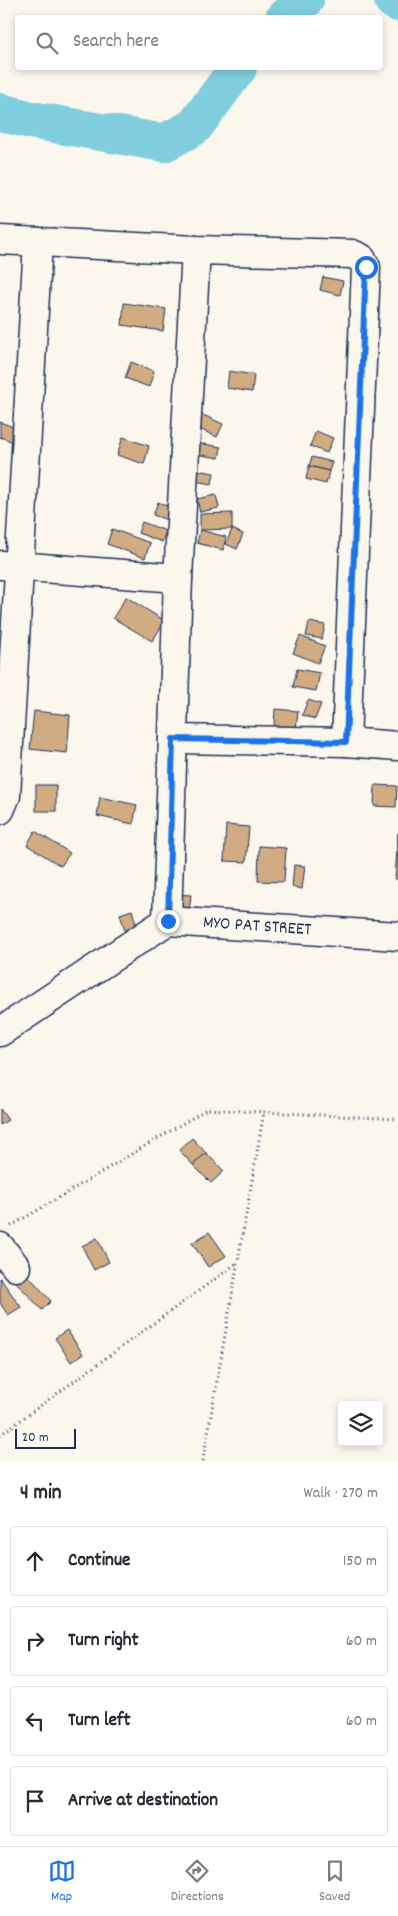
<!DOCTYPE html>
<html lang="en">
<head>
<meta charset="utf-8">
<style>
  :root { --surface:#fff; --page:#f7f7f7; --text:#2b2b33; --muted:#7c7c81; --line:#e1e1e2; --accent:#1a73e8 }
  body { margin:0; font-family:Dekko,sans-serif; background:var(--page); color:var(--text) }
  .controls { position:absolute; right:15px; bottom:15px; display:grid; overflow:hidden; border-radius:5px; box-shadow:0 2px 8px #0003 }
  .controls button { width:45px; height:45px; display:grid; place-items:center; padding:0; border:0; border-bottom:1px solid var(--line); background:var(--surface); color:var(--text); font:25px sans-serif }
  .scale { position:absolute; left:15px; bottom:12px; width:61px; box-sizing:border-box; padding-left:5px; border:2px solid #1b2f5e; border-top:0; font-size:14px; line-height:18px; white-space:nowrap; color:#1b2f5e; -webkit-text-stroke:4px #fbf7ec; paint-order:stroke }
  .stop { position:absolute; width:15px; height:15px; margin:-11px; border:4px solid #1a73e8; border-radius:50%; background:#fff }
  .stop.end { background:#1a73e8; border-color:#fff; box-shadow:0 1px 5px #0008 }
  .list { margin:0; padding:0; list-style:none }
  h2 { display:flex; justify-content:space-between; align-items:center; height:65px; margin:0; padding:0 20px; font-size:21px }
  h2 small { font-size:16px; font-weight:400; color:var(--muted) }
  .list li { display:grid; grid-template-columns:32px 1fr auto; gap:15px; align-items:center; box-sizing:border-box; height:70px; margin:0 10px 10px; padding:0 10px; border:1px solid var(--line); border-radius:5px }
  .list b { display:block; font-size:19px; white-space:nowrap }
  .list em { font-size:16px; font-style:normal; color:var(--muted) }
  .icon { flex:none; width:28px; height:28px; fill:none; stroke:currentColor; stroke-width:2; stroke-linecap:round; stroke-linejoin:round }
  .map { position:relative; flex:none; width:398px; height:1461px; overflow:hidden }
  .search { position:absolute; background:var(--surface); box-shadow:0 2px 8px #0003; left:15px; right:15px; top:15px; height:55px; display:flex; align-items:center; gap:12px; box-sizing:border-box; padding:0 18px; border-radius:5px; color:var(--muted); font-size:19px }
  .sheet { height:385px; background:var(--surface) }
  nav { display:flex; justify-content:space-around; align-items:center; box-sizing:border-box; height:70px; border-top:1px solid var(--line); background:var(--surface); font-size:14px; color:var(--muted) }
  nav a { display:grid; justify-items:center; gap:2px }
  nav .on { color:var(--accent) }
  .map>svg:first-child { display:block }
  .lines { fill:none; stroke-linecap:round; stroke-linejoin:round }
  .river { stroke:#7fcddd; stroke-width:38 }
  .building { fill:#d1ac83; stroke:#1b2f5e }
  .minor-casing { stroke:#1b2f5e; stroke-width:31 }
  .path { stroke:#1b2f5e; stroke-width:3; stroke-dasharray:1 4; stroke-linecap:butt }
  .minor { stroke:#fbf7ec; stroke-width:28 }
  .route { stroke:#1a73e8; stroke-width:6 }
  .labels { text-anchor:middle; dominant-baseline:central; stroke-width:5; stroke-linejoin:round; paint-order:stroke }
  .street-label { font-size:18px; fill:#1b2f5e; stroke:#fbf7ec }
</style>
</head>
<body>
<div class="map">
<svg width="398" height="1461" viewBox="0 0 398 1461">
  <rect width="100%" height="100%" fill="#fbf7ec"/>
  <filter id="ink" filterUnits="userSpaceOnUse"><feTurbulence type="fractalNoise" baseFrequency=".02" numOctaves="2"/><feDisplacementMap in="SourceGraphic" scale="10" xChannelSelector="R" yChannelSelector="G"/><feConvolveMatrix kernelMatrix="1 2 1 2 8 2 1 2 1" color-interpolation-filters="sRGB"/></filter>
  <g filter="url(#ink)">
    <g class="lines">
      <g class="river">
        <path d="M393,0L398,3"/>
        <path d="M284,18L305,0"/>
        <path d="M0,112L31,120L164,143L194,127L238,68"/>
      </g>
    </g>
    <g class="building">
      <path d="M323,277L343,281L340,295L320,290Z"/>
      <path d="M124,303L166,309L163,331L122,325Z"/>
      <path d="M131,362L154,371L149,387L125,378Z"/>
      <path d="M229,371L254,375L252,392L227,388Z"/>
      <path d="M201,414L223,424L217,437L195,427Z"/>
      <path d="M0,422L16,428L11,441L0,437Z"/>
      <path d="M316,431L333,438L327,453L310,446Z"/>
      <path d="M123,437L149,446L144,464L117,455Z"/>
      <path d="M197,443L221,447L219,458L195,454Z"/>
      <path d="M312,457L332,462L329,471L309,466Z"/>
      <path d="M309,466L329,471L326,484L306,479Z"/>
      <path d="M196,470L214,473L212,484L194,481Z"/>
      <path d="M216,495L219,508L200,512L197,499Z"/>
      <path d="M158,502L175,509L170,521L153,515Z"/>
      <path d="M232,513V529L200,530V514Z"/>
      <path d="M142,522L166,531L162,542L138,533Z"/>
      <path d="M112,529L150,543L145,558L107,544Z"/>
      <path d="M232,529L243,534L237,549L226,544Z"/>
      <path d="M200,530L226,537L223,550L197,543Z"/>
      <path d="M126,597L165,621L152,641L113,618Z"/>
      <path d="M309,622L325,625L322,639L306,636Z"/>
      <path d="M300,636L325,646L318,663L293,653Z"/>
      <path d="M297,669L320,673L316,691L293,687Z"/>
      <path d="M308,700L321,704L315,719L302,715Z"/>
      <path d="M275,709L298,711L296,729L274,726Z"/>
      <path d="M34,711L70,715L67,753L30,749Z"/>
      <rect x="36" y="785" width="20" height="26"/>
      <path d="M375,785L397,786L396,807L374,806Z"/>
      <path d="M100,797L137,805L133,824L97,816Z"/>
      <path d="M226,825L249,827L246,862L224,861Z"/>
      <path d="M35,831L70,853L61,866L27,845Z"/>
      <path d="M398,833V879H395Z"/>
      <path d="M259,846L286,848L284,882L258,881Z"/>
      <path d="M294,865L305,866L302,889L292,887Z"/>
      <path d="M176,894L191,895L188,921L174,919Z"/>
      <path d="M132,910L137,928L125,931L120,914Z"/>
      <path d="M0,1109L8,1120L0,1125Z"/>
      <path d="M192,1138L206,1153L193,1165L179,1150Z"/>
      <path d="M206,1153L224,1171L211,1183L193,1165Z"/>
      <path d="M209,1232L226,1256L208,1267L192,1243Z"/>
      <path d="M97,1238L109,1262L94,1270L82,1246Z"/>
      <path d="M26,1273L51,1301L42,1310L16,1282Z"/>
      <path d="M0,1278L21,1307L8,1315L0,1303Z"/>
      <path d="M67,1330L83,1354L71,1362L55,1338Z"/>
    </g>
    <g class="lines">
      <defs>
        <g id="minor">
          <path d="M0,240L196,250L352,254L361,258L366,267L346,742"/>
          <path d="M1,565L178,578"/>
          <path d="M173,739L346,742L398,746"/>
          <path d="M0,810L6,796L38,242"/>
          <path d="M167,921L178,578L196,250"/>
          <path d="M0,1032L167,921L398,936"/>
          <path d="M0,1247L16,1267"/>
        </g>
      </defs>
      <use href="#minor" class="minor-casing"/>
      <g class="path">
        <path d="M11,1226L207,1109L398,1119"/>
        <path d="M0,1435L237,1263"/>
        <path d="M203,1461L264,1112"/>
      </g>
      <use href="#minor" class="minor"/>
    </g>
  </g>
  <g class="lines" filter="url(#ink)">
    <path class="route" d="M168,921L173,739L346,742L366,267"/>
  </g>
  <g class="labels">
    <g class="street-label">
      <text transform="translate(257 927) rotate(4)">MYO PAT STREET</text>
    </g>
  </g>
</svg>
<div class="controls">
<button><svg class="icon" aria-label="layers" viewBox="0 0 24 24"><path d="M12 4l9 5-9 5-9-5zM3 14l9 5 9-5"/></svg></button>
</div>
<div class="scale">20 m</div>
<div class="stop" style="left:366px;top:267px"></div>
<div class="stop end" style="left:168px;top:921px"></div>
<div class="search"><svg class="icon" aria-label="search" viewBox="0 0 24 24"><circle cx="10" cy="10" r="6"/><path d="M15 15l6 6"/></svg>Search here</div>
</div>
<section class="sheet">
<h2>4 min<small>Walk · 270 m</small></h2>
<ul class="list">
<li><svg class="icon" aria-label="ahead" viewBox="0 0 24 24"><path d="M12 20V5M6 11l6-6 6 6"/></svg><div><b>Continue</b></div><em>150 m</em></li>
<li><svg class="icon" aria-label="right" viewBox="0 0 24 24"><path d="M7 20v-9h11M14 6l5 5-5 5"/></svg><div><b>Turn right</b></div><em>60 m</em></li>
<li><svg class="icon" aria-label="left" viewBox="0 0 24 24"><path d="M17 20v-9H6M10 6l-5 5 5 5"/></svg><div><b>Turn left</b></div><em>60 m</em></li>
<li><svg class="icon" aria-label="arrive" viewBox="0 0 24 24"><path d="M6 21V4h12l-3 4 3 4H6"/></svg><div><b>Arrive at destination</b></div></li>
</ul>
</section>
<nav>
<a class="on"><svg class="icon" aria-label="map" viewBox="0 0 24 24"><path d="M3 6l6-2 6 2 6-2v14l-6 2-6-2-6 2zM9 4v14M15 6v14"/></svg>Map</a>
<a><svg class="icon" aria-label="directions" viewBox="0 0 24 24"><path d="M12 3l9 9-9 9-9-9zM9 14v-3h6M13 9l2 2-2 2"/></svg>Directions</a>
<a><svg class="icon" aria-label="saved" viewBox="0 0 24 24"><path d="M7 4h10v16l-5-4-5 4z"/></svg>Saved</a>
</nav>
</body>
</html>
